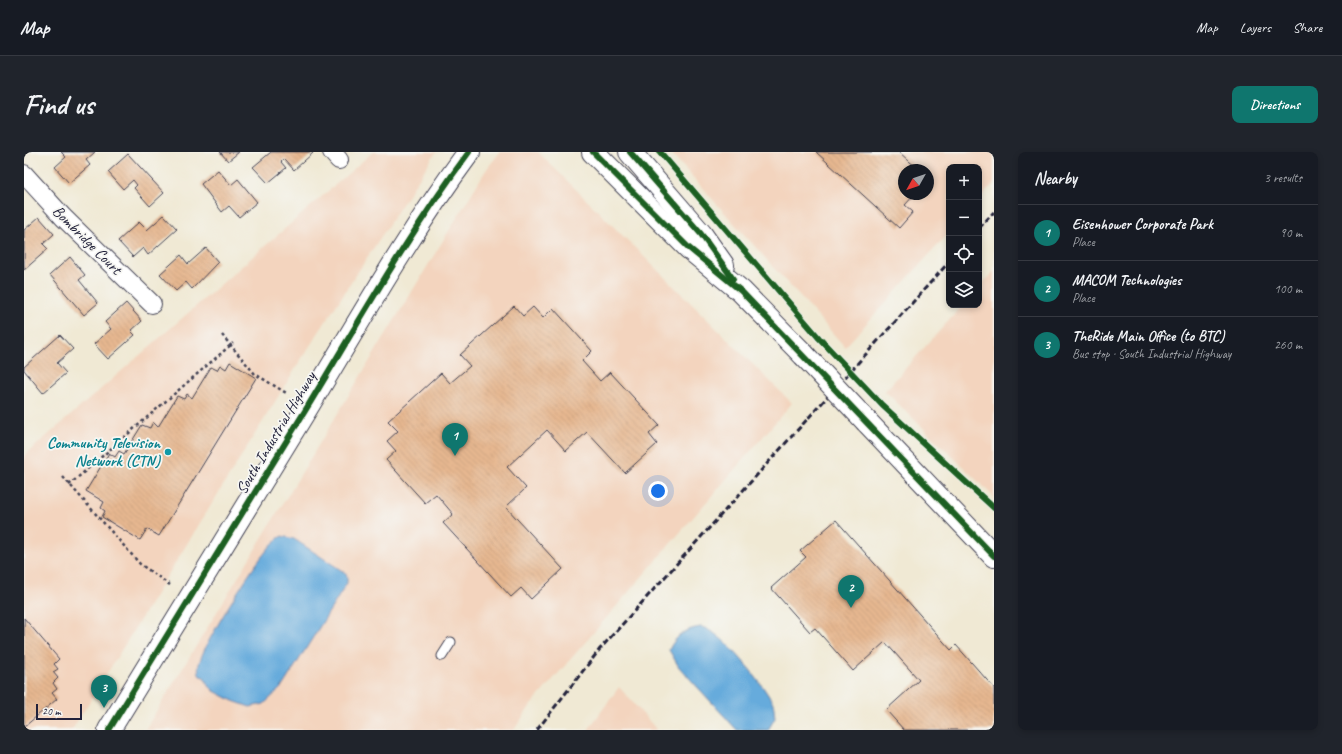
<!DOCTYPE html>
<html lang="en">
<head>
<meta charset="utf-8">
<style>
  :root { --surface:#171b24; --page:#20242c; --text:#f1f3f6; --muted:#9ea1a6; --line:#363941; --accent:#0f766e }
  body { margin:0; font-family:Caveat,sans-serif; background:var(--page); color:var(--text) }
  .controls { position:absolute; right:12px; top:12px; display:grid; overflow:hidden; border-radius:8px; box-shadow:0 2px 6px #0003 }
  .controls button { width:36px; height:36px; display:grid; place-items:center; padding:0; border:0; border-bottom:1px solid var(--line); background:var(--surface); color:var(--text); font:20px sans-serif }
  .compass { position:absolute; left:874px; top:12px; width:36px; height:36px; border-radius:50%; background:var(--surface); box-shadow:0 2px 6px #0003; rotate:230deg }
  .scale { position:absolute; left:12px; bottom:10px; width:46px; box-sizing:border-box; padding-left:4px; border:2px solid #22223b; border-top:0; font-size:11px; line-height:14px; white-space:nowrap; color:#22223b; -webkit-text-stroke:3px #f6f6f2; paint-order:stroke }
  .you { position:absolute; left:634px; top:339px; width:14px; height:14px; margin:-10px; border:3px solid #fff; border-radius:50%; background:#1a73e8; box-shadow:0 0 0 6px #1a73e833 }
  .badge { display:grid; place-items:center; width:26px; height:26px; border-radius:50%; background:var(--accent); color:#fff; font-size:13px; font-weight:700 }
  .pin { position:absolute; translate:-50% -33px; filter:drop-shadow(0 1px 2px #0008) }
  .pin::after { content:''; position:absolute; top:21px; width:14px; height:12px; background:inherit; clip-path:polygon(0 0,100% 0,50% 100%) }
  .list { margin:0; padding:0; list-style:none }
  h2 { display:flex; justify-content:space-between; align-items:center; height:52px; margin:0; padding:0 16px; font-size:17px }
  h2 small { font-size:13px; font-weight:400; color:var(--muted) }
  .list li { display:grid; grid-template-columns:26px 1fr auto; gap:12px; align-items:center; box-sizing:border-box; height:56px; padding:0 16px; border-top:1px solid var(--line) }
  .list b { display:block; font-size:15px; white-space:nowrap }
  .list p { margin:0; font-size:13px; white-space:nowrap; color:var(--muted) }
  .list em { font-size:13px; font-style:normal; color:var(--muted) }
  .icon { flex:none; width:22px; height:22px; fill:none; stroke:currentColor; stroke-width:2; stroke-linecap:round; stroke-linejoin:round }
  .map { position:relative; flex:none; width:970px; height:578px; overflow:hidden; border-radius:8px }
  header { display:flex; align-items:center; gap:24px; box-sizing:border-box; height:56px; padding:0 20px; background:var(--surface); border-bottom:1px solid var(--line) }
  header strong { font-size:19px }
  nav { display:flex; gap:22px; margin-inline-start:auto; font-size:14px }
  .intro { display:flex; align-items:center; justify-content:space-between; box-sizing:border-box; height:96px; padding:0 24px }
  h1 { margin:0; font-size:28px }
  .button { padding:10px 18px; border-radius:8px; background:var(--accent); color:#fff; font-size:14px; font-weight:700 }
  main { display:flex; gap:24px; padding:0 24px }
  aside { flex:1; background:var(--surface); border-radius:8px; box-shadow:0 2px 6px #0003 }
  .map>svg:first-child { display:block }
  .built { fill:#f3d4be; fill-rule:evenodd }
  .water { fill:#66abdc; stroke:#44668c }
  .building { fill:url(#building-back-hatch) }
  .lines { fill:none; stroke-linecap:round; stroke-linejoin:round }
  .service-casing { stroke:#414052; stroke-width:11 }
  .minor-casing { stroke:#414052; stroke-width:20 }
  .tertiary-casing { stroke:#414052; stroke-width:24 }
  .secondary-casing { stroke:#414052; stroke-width:24 }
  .path { stroke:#414052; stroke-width:2.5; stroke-dasharray:3 3; stroke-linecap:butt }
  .service { stroke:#fff; stroke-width:9 }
  .minor { stroke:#fff; stroke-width:18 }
  .tertiary { stroke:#fff; stroke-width:22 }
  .secondary { stroke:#fff; stroke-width:22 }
  .rail { stroke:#22223b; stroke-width:3; stroke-dasharray:6 3; stroke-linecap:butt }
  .secondary-bridge-casing { stroke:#414052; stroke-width:24; stroke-linecap:butt }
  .secondary-bridge { stroke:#fff; stroke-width:22 }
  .cycleway-casing { stroke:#f6f6f2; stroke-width:8 }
  .cycleway { stroke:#1b5e20; stroke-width:6 }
  .culture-dot { fill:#0f9aa8; stroke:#f6f6f2; stroke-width:1.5 }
  .labels { text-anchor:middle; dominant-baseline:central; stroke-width:3.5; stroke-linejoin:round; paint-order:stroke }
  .street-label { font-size:16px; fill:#22223b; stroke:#f6f6f2 }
  .culture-label { font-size:16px; font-weight:bold; fill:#0d838f; stroke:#f6f6f2; text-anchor:end }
</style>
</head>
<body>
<header>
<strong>Map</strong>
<nav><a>Map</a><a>Layers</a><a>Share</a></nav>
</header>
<div class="intro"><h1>Find us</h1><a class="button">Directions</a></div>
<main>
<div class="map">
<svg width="970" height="578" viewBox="0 0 970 578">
  <defs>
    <pattern id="building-back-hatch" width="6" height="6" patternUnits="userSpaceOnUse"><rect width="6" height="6" fill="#e6b790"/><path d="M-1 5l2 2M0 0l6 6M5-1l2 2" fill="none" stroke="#c59d7d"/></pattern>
  </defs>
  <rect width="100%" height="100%" fill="#f6f6f2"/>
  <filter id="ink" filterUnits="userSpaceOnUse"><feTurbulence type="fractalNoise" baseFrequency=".025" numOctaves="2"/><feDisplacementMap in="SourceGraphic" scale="8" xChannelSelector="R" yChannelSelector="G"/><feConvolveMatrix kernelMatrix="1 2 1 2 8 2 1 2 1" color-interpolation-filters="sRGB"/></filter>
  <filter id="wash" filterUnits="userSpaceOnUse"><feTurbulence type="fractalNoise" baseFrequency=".012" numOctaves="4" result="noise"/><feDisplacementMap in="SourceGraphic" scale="16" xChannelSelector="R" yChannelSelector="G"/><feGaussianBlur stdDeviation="0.9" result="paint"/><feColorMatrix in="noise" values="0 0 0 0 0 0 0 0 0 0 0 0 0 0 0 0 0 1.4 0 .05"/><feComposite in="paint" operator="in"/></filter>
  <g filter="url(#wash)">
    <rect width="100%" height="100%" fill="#f0e9d4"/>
    <g class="built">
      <path d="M349,0H412L278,206L48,578H0V304Z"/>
      <path d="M476,0H514L768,251L507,553L490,578H121L462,18Z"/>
      <path d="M646,0H970V31L955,48V15H925V81L821,195ZM880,18H904V42H880Z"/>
      <path d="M970,119V345L861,239L939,153H955V135Z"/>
      <path d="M595,535L633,578H564Z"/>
    </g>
    <g class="water">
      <path d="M258,384L270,387L320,420L323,424V431L258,535L240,552L226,555L209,549L190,539L185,534L180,525L176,524C172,518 176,508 179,501C188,480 240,392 258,384Z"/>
      <path d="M677,475C699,479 741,534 751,555L750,557L751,566L744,578H713L655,515L645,498C652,483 662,477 677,475Z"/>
    </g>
    <g id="blocks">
      <g class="building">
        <path d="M37,0H71L62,8L66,13L45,31L31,15L42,5Z"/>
        <path d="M196,0H215L204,9Z"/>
        <path d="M247,0H288L289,1L270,18L260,7L257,10L262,16L244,31L229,15Z"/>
        <path d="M792,0H875L895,18H880V42H891L881,53L889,60L875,76Z"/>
        <path d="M104,2L140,41L126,54L110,36L113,33L109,28L99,37L84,20Z"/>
        <path d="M194,18L207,33L214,27L233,50L215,65L205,54L198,60L177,32Z"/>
        <path d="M140,63L153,77L124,103L119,96L109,105L94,89L115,70L123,78Z"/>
        <path d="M15,65L30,82L19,92L24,97L0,118V78Z"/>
        <path d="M182,96L194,110L168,137L162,130L152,139L136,122L157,103L164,112Z"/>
        <path d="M46,105L61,123L55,128L74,151L60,163L26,123Z"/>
        <path d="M102,151L118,169L107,179L111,183L84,207L70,192L87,177L81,170Z"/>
        <path d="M490,154L499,164L509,155L519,166L529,156L568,199L558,209L576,229L586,220L635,273L625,282L633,292L601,321L563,280L542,299L523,278L483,315L502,336L482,355L539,417L507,447L497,436L487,445L419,371L429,362L412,342L401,351L362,308L372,299L363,289L374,279L364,269L417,221L426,231L446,214L436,203Z"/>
        <path d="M36,183L49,197L33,211L42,221L19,241L0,218V215Z"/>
        <path d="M206,210L232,226L135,384L123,377L116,388L78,365L81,359L77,356L80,350L62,339L85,301L91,305L95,299L100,302L118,273L126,276L129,270L134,275L153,244L160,247L163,242L168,246L187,215L193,218L196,213L202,217Z"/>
        <path d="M812,368L927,498L932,493L970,536V578H880L862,558L895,528L861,490L829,519L791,476L786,480L747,436L782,405L776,399Z"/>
        <path d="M0,466L35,507L30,512L34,517L29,520L34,526L29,531L33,537L28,541L33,547L0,575Z"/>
      </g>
    </g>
  </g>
  <g filter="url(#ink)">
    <use href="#blocks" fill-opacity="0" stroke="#414052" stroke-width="1"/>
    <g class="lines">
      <defs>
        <path id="service" d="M418,504L427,490"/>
        <g id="minor">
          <path d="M308,0L315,8"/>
          <path d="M0,22L39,65L128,152"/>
        </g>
        <path id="tertiary" d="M85,578C151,470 218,363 284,254C336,168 385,81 445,0"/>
        <g id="secondary">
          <path d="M569,0L665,96L717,139L780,203"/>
          <path d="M606,0L677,82L699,113"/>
          <path d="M843,270L970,404"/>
        </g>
      </defs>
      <use href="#service" class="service-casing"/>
      <use href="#minor" class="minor-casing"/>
      <use href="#tertiary" class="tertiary-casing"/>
      <use href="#secondary" class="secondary-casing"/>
      <g class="path">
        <path d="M198,183L231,222L264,242"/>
        <path d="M39,325L116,412L146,433"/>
        <path d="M45,333L209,191"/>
      </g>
      <use href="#service" class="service"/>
      <use href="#minor" class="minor"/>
      <use href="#tertiary" class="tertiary"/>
      <use href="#secondary" class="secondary"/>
      <g class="rail">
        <path d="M955,76L970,60"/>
        <path d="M513,578L576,497L925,110"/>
      </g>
      <defs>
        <path id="secondary-bridge" d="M780,203L843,270"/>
      </defs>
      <use href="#secondary-bridge" class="secondary-bridge-casing"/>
      <use href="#secondary-bridge" class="secondary-bridge"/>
      <defs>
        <g id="cycleway">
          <path d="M569,0L665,96L717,139L970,404"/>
          <path d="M606,0L677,82L709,127"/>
          <path d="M636,0L795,186L858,253L970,356"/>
          <path d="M85,578C151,470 218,363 284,254C336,168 385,81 445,0"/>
        </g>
      </defs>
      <use href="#cycleway" class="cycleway-casing"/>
      <use href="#cycleway" class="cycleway"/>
    </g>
  </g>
  <circle class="culture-dot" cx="144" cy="300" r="4"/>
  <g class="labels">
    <g class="street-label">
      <text transform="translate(63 88) rotate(45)">Bombridge Court</text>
      <text transform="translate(252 281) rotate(-59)">South Industrial Highway</text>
    </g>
    <g class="culture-label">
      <text x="136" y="291">Community Television<tspan x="136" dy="18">Network (CTN)</tspan></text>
    </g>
  </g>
</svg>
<div class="controls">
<button>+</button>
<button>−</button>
<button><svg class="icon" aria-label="locate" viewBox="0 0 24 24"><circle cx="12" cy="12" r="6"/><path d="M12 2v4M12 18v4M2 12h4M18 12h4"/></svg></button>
<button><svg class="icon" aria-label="layers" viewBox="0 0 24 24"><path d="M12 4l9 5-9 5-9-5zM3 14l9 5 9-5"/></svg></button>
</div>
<svg class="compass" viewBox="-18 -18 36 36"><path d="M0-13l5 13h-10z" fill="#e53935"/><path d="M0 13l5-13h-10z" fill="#9ea1a6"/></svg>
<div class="scale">20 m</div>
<div class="you"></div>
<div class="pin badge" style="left:431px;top:304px">1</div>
<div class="pin badge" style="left:827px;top:456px">2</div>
<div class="pin badge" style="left:80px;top:556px">3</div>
</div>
<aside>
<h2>Nearby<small>3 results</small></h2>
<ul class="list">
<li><span class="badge">1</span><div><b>Eisenhower Corporate Park</b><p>Place</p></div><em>90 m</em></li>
<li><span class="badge">2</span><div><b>MACOM Technologies</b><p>Place</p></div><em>100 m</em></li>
<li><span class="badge">3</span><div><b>TheRide Main Office (to BTC)</b><p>Bus stop · South Industrial Highway</p></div><em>260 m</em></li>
</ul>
</aside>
</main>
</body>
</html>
